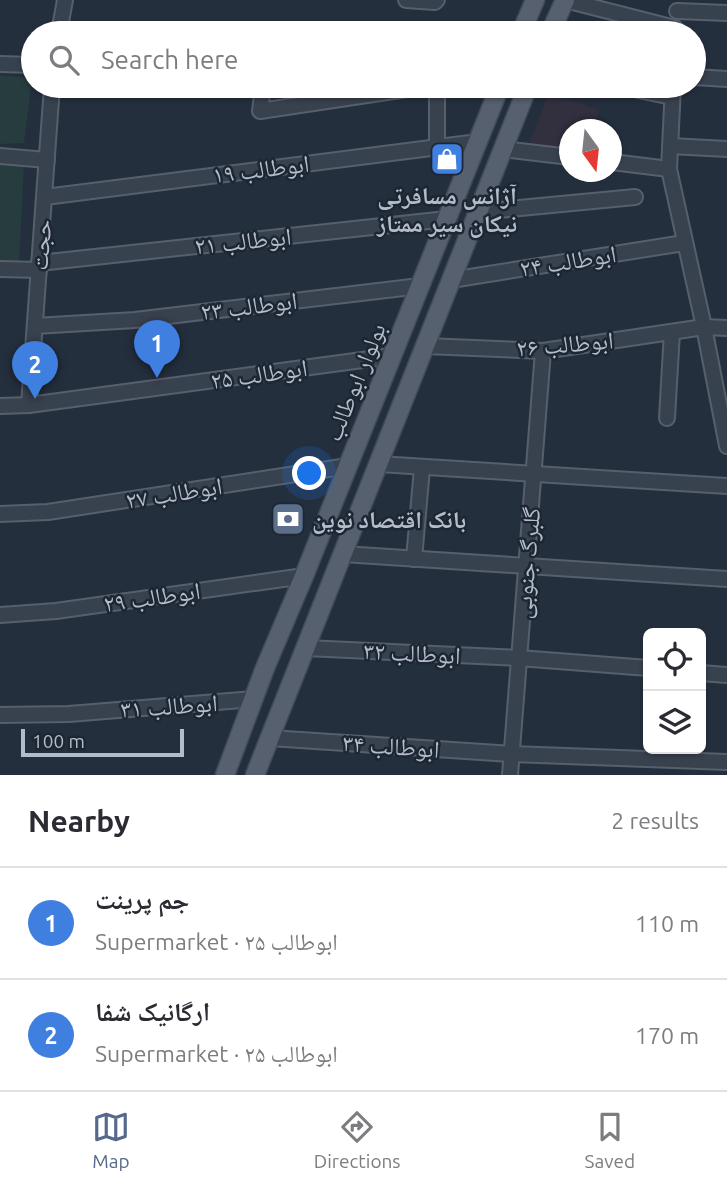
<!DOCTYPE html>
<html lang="en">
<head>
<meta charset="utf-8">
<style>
  :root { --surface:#fff; --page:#f2f2f3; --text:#2b2b33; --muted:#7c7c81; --line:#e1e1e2; --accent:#56698c }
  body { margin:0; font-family:Ubuntu,"Noto Naskh Arabic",sans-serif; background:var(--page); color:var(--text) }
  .controls { position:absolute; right:21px; bottom:21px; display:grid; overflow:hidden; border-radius:10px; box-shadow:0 2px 5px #0004 }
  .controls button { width:63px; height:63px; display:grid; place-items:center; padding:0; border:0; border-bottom:2px solid var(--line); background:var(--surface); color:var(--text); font:35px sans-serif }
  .compass { position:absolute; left:559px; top:119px; width:63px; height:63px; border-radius:50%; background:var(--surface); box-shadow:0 2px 5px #0004; rotate:165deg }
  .scale { position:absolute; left:21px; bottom:18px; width:163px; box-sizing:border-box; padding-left:7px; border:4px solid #b4bcc9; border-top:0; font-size:19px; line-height:24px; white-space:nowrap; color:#b4bcc9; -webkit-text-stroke:5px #1d2633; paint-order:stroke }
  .you { position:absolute; left:310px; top:474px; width:24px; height:24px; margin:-18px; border:5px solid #fff; border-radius:50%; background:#1a73e8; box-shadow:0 0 0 10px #1a73e833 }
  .badge { display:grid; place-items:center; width:46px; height:46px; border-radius:50%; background:var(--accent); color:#fff; font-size:23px; font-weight:700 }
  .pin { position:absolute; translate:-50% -58px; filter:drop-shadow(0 2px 4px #0008) }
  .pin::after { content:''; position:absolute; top:37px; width:24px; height:21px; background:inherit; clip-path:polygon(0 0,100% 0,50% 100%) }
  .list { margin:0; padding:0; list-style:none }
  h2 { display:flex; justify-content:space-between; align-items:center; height:91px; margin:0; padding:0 28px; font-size:30px }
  h2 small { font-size:23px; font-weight:400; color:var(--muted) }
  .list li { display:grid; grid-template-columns:46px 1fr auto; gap:21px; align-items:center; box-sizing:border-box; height:112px; padding:0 28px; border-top:2px solid var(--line) }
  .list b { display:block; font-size:26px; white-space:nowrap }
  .list p { margin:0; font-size:23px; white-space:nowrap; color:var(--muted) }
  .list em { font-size:23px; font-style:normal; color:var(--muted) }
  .icon { flex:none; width:38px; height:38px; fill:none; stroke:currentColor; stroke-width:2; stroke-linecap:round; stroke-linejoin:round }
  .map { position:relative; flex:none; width:727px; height:775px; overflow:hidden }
  .search { position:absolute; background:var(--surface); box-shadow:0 2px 5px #0004; left:21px; right:21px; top:21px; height:77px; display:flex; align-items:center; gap:18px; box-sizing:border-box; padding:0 24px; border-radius:38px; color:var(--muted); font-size:26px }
  .sheet { height:315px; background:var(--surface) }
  nav { display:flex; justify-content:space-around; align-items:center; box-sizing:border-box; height:98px; border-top:2px solid var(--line); background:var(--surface); font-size:19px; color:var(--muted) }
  nav a { display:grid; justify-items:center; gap:4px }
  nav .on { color:var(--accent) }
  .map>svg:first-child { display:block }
  .medical { fill:#32303f }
  .green { fill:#263c3f }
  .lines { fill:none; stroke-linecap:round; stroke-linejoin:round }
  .minor-casing { stroke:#565f6c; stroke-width:18 }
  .major-casing { stroke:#414a57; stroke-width:21 }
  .minor { stroke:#38414e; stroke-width:14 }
  .major { stroke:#56606e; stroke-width:18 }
  .labels { text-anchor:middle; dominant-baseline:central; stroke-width:5; stroke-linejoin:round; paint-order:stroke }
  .street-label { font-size:24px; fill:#b4bcc9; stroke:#1d2633 }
  .poi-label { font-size:24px; font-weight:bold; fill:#b4bcc9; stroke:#1d2633 }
</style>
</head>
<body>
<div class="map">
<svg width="727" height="775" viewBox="0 0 727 775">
  <rect width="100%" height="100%" fill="#242f3e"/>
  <path class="medical" d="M549,93L599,110L592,129L570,130L569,153L528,147Z"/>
  <g class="green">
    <path d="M0,75L32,78L24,143L0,144Z"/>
    <path d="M0,162L24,163L19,264L0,263Z"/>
  </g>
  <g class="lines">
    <defs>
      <g id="minor">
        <path d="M406,0L435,2L437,0"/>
        <path d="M565,0L675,28"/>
        <path d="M677,11L727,13"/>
        <path d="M59,33L65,0"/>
        <path d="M0,64L33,65"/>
        <path d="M694,77L727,79"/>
        <path d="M263,86L260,111L427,86"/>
        <path d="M437,86V147"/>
        <path d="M619,86L672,97"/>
        <path d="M673,86L669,169L704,327L727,446"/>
        <path d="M670,146L727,149"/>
        <path d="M503,149L570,157"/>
        <path d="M0,156L47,160"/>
        <path d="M612,162L669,169"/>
        <path d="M45,197L478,142"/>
        <path d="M478,212L635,197"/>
        <path d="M39,263L447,219"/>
        <path d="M0,269L39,270"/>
        <path d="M451,280L684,243"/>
        <path d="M35,326L135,320L420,286"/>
        <path d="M426,346L543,351L704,327L727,328"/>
        <path d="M29,405L52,86"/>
        <path d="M0,406L29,405L392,356"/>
        <path d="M667,418L672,332"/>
        <path d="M379,464L727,486"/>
        <path d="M0,514L48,512L348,466"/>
        <path d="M343,554L727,579"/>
        <path d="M414,559L422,468"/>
        <path d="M0,615L56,611L304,576"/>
        <path d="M306,648L519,658L648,668"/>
        <path d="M701,673L727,675"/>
        <path d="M0,715L69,714L254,699"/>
        <path d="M270,738L512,754L727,762"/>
        <path d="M510,775L543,351"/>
      </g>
      <g id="major">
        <path d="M521,33L535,0"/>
        <path d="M550,33L565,0"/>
        <path d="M225,775L265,668L304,576L500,86"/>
        <path d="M255,775L528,86"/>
      </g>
    </defs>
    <use href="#minor" class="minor-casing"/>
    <use href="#major" class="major-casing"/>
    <use href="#minor" class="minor"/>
    <use href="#major" class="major"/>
  </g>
  <defs>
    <symbol id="shop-square" viewBox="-11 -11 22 22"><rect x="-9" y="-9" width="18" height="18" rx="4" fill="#3f7fe0" stroke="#1d2633"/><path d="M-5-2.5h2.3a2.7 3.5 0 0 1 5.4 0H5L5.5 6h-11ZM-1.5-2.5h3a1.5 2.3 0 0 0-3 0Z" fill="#fff"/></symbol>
    <symbol id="bank-square" viewBox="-11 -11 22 22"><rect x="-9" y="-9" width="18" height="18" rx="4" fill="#5c6f8a" stroke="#1d2633"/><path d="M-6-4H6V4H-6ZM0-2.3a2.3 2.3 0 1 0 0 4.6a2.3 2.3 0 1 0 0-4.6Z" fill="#fff"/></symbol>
  </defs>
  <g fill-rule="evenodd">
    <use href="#shop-square" x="428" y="140" width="38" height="38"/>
    <use href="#bank-square" x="269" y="500" width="38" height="38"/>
  </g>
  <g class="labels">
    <g class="street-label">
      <text transform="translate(261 169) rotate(-7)">ابوطالب ۱۹</text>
      <text transform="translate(243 241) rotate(-6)">ابوطالب ۲۱</text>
      <text transform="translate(41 245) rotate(-85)">حجت</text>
      <text transform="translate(568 261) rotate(-9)">ابوطالب ۲۴</text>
      <text transform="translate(249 306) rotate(-7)">ابوطالب ۲۳</text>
      <text transform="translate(565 344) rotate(-5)">ابوطالب ۲۶</text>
      <text transform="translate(259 374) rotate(-8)">ابوطالب ۲۵</text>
      <text transform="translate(355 382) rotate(-68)">بولوار ابوطالب</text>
      <text transform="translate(174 493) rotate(-9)">ابوطالب ۲۷</text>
      <text transform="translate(527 563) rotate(-85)">گلبرگ جنوبی</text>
      <text transform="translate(152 597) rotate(-8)">ابوطالب ۲۹</text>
      <text transform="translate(412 653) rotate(3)">ابوطالب ۳۲</text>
      <text transform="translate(169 706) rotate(-4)">ابوطالب ۳۱</text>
      <text transform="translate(391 746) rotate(4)">ابوطالب ۳۴</text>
    </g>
    <g class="poi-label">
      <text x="447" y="195">آژانس مسافرتی<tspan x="447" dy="28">نیکان سیر ممتاز</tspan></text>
      <text x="312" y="519" text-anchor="start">بانک اقتصاد نوین</text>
    </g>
  </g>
</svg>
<div class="controls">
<button><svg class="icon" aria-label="locate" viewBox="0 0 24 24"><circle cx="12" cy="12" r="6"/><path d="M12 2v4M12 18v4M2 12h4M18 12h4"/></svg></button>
<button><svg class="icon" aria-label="layers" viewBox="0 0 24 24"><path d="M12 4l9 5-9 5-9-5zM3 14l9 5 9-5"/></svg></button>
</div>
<svg class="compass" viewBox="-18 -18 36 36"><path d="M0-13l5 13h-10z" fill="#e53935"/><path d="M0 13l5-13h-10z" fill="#7c7c81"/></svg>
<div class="scale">100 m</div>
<div class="you"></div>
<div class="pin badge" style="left:157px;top:378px;background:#3f7fe0">1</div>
<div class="pin badge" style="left:35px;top:399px;background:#3f7fe0">2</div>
<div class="search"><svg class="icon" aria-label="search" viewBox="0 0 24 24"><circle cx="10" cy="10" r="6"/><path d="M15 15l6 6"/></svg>Search here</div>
</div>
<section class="sheet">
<h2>Nearby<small>2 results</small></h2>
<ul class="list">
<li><span class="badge" style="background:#3f7fe0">1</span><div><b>جم پرینت</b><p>Supermarket · ابوطالب ۲۵</p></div><em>110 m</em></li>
<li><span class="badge" style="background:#3f7fe0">2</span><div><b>ارگانیک شفا</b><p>Supermarket · ابوطالب ۲۵</p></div><em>170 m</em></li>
</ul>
</section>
<nav>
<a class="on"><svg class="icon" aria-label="map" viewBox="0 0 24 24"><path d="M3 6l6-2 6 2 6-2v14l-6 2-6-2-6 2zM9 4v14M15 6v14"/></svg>Map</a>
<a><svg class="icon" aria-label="directions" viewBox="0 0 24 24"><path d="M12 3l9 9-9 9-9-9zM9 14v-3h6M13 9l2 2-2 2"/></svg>Directions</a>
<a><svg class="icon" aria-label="saved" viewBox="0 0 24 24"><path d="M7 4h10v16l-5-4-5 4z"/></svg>Saved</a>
</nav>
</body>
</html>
